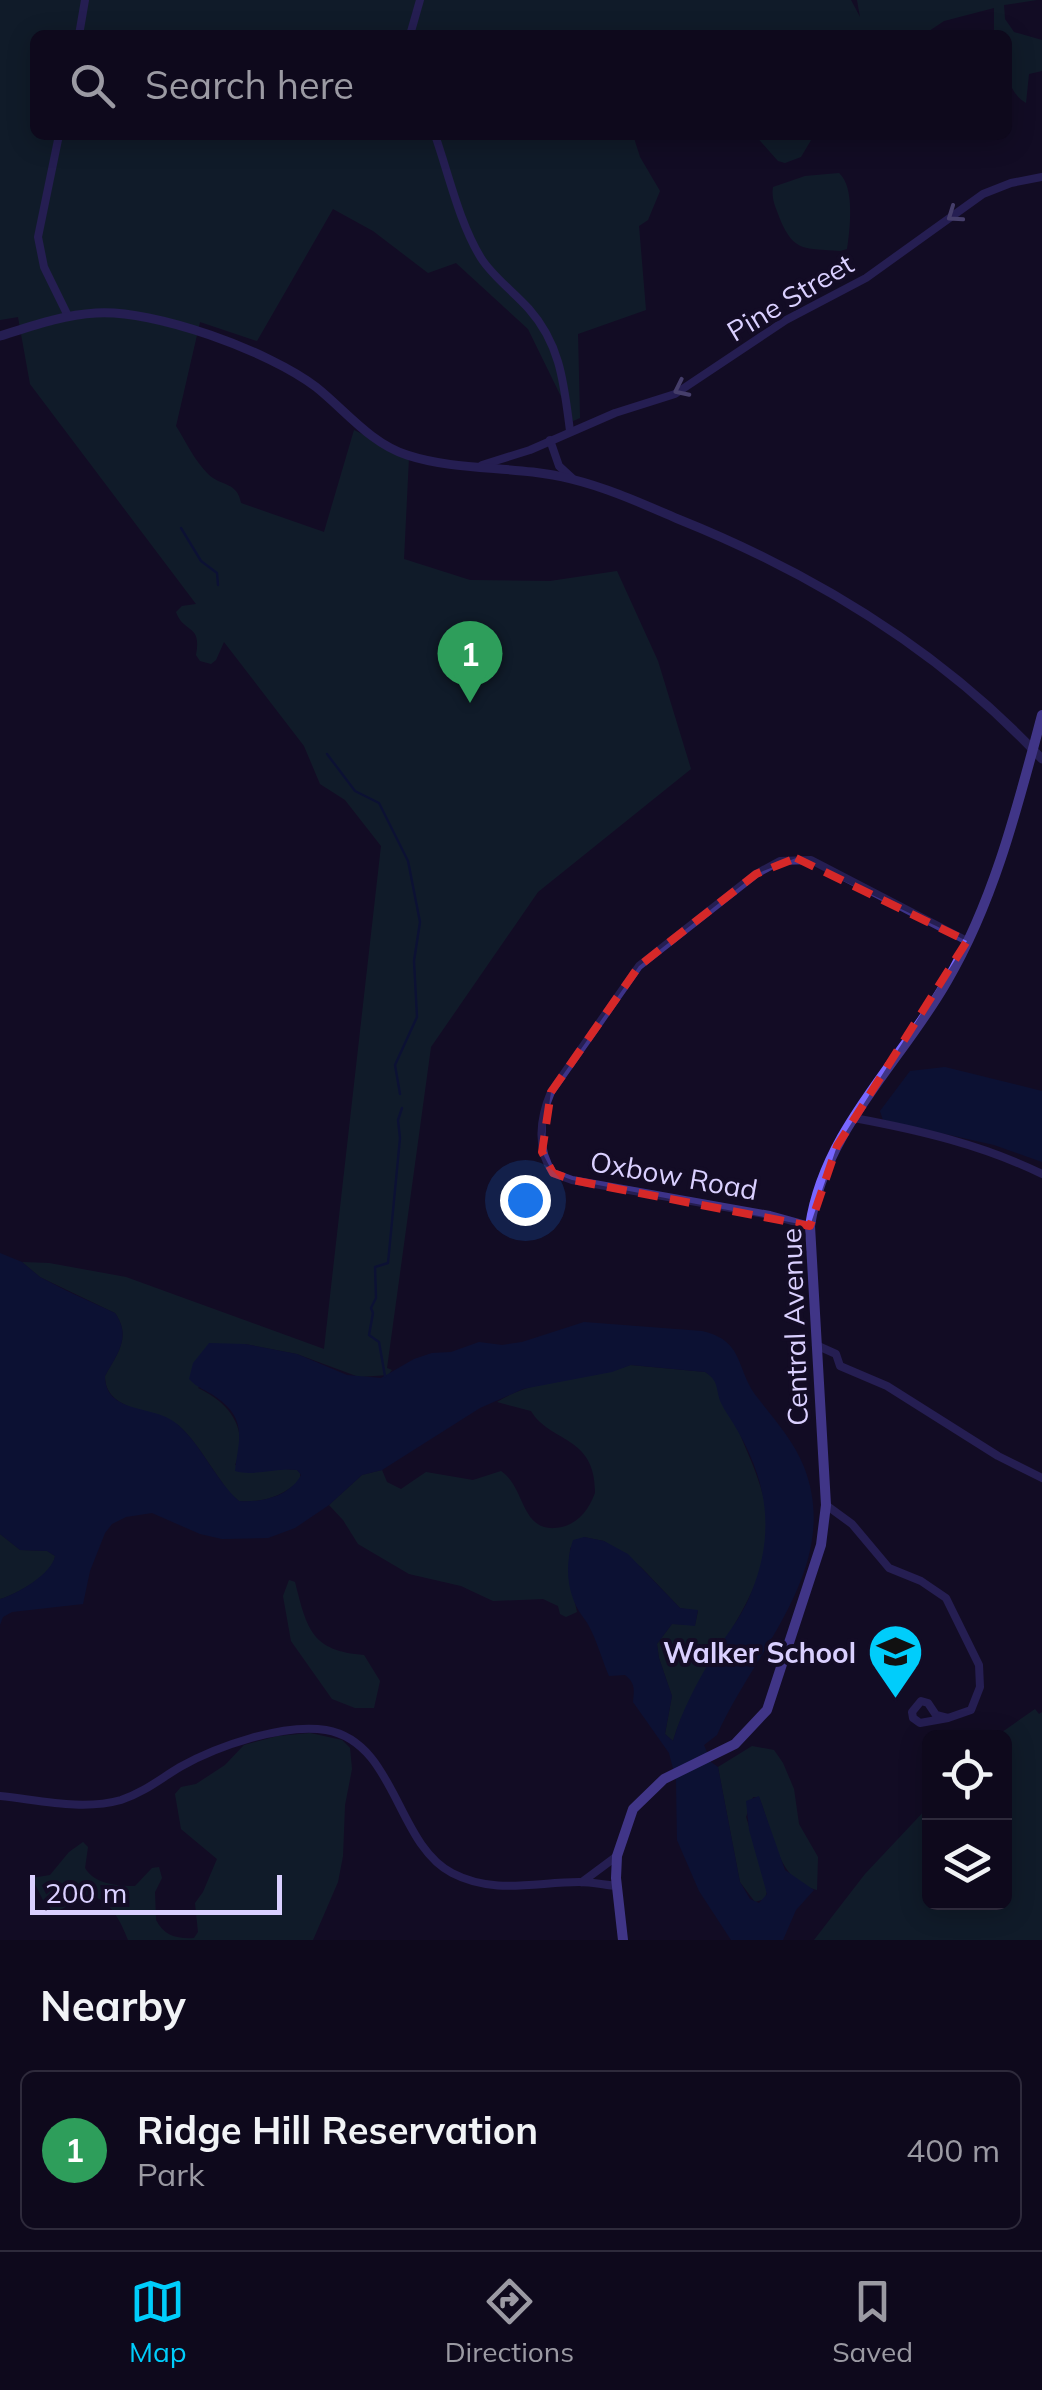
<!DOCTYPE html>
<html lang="en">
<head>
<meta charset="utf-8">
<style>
  :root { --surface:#0e091c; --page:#1c1729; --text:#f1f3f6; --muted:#9b9aa3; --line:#2e2a3b; --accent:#00cdfb }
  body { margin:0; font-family:Mulish,sans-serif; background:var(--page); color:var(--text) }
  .controls { position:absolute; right:30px; bottom:30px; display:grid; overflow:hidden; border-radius:15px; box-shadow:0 5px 25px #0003 }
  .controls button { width:90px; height:90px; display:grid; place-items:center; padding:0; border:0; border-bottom:2px solid var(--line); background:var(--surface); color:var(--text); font:50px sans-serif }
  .scale { position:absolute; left:30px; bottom:25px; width:252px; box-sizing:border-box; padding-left:10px; border:5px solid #dad0ff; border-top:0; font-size:28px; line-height:35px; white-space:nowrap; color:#dad0ff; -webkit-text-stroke:8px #130c25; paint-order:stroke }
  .you { position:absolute; left:525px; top:1200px; width:35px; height:35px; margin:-25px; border:8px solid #fff; border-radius:50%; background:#1a73e8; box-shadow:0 0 0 15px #1a73e833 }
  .badge { display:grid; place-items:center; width:65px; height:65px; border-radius:50%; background:var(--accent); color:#fff; font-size:32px; font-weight:700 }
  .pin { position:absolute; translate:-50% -82px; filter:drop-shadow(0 2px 5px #0008) }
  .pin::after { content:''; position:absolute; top:52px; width:35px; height:30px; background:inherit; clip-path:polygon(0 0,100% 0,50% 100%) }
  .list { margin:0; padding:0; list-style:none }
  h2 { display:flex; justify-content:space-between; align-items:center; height:130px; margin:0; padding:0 40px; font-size:42px }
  h2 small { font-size:32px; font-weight:400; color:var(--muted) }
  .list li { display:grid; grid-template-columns:65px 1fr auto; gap:30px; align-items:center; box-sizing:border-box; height:160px; margin:0 20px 20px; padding:0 20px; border:2px solid var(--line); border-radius:15px }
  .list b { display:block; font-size:38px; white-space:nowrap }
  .list p { margin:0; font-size:32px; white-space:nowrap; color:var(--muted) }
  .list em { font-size:32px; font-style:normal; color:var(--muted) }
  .icon { flex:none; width:55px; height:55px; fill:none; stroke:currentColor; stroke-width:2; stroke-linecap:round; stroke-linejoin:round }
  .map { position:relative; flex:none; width:1042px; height:1940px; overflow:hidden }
  .search { position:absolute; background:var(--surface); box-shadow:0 5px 25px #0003; left:30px; right:30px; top:30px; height:110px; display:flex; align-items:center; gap:25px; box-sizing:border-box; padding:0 35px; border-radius:15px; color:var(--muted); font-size:38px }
  .sheet { height:310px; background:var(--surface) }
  nav { display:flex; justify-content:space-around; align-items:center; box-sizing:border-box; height:140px; border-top:2px solid var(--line); background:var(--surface); font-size:28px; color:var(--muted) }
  nav a { display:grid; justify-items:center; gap:5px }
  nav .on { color:var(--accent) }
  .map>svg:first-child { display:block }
  .green { fill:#0f2e30 }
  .water { fill:#051746 }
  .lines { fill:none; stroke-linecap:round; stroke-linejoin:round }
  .stream { stroke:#051746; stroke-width:2.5 }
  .minor { stroke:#3d3389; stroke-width:8 }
  .tertiary { stroke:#3d3389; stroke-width:9 }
  .secondary { stroke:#7867ff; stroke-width:10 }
  .oneway { stroke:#847abe }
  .marked { fill:none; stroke:#d62828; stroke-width:8; stroke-dasharray:20 12; stroke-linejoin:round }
  .labels { text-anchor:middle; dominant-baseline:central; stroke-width:8; stroke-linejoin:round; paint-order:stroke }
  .street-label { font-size:28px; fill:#dad0ff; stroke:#130c25 }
  .poi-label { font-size:28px; font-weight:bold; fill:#dad0ff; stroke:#130c25; text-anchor:end }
</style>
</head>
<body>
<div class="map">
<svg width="1042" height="1940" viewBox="0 0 1042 1940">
  <rect width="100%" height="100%" fill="#130c25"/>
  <g class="green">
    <path d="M0,0H851L860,17L857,0H1037L1004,5L1005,19L1014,32L1042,40V71L1029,74L1026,103C1002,88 1007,60 1007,35H994V8L944,21L923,35H35V135H633L640,157L660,191L648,220L639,226L646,310L578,334L580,418L573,421L528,329L456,263L428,273L373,231L333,209L257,341L200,322L176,426C186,442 194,460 208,474C221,487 237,481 241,503L324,532L354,430L409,457L404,559L470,580L550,581L617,571L658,661L691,769L538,892L431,1047L387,1368L392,1370L388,1375L359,1377L297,1354L245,1344L198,1388C230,1403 250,1430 235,1465L297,1470L300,1473V1480C283,1496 263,1503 239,1501L231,1494C216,1476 195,1438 178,1425C155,1409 105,1412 105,1376C117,1354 132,1337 115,1313L40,1277L22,1262L49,1263L126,1277L324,1349L381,846L345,800L320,784L304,746L224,642L216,660L211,664L200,661L196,655C202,623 184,634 176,612L182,606L196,604L30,384L18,317L0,320Z"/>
    <path d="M755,135H814L801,157L785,163L778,161Z"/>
    <path d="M839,173C855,187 850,229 847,249L840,251C806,248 794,253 780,219C776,208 771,199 773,187L805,176Z"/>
    <path d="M630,1365L705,1372L714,1378C728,1399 736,1426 746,1449C756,1472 766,1498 768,1523C771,1598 693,1670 673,1741L665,1734L672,1696L659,1658L657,1644L672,1624L695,1625L698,1611L680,1608L641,1567L604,1541L584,1537L570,1548L569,1577L577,1612L566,1617L560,1614L558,1606L543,1599L493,1601L461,1586L409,1574L358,1544L343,1520L329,1505L362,1475L382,1470L387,1482L401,1489L426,1472L473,1480L501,1471C527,1489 520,1536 562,1527C579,1523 589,1509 595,1493C596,1435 550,1443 531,1411L497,1402C538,1376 587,1382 630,1365Z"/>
    <path d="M0,1534L20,1550L47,1551L55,1556C53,1574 17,1594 0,1599Z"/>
    <path d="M289,1580L295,1582C307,1630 312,1651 364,1655L380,1681L374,1708H355L332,1699L291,1641L283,1596Z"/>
    <path d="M1035,1709L1039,1714L1042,1712V1940H814L865,1874L929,1806L930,1902H1004V1738L995,1737Z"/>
    <path d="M310,1733L342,1740L350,1748L352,1769L345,1805L343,1856L338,1882L313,1940H128C119,1916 105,1890 76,1896L64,1908L54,1912L45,1904L32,1878L50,1875L69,1852L83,1842L88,1847L85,1868C94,1884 117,1886 135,1886L152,1868L159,1867L162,1878L155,1892L156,1920C164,1936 177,1939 194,1938L198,1932L195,1903L203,1892L217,1859L181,1829L175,1794L181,1787L196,1784L225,1765L244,1745L278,1736Z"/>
    <path d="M752,1746L774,1750L783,1763L794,1789L799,1824L818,1857L817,1890C776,1881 773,1830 759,1797H753L746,1817L768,1887L765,1899L755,1902L740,1882L718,1767Z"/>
  </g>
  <g class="water">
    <path d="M945,1067L1042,1091V1162L994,1145L883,1120L880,1111L910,1071Z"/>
    <path d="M0,1253L22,1262L40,1277L67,1291L115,1313C132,1337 117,1354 105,1376C105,1413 150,1405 173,1421C199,1439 214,1479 239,1501C262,1503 290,1496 301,1475L297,1470C276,1467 255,1477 235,1471C238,1441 249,1420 216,1397C206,1390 197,1388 189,1379L193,1363L209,1343L245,1344L297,1354L347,1375L381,1378L414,1359L432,1353L451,1352L479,1342L502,1345L522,1342L584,1322L702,1331C745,1341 735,1368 757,1397C774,1419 794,1441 804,1467C843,1567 754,1651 717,1735L704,1745L711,1762L718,1767L740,1882L750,1899L759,1903L767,1894L749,1830L746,1801L759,1796L785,1870L814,1890L796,1910L783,1940H731L699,1891L677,1840L676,1780L669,1753L633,1702C634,1691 636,1683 625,1675L609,1676C601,1658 595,1632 583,1617C567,1596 564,1566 573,1540L584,1537L604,1541L628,1554L680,1608L698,1610L695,1626L672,1624L657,1644L659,1658L672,1696L665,1734L673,1741C681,1712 697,1683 712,1657C724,1638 740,1619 749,1598C776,1536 769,1481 733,1423C729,1416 724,1410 721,1403C715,1389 720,1382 705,1372L631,1365L612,1372L523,1389L480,1408L382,1470L362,1475L329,1505L295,1528L268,1538L222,1539L200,1534L152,1513L126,1517L112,1524L105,1533L90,1571L83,1604L12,1612L3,1617L0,1625V1599C17,1594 52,1574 55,1556L47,1551L20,1550L0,1534Z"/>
  </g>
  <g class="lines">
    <g class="stream">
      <path d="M181,528L201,561L217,573L218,585"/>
      <path d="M327,754L355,791L379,803L408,861L420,922L414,961L417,1017L395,1065L400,1094"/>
      <path d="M385,1376L379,1342L369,1335L373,1313L371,1308L376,1298L375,1267L388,1263L400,1138L398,1120L402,1108"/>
    </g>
    <g class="minor">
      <path d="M79,35L85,0"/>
      <path d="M410,35L420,0"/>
      <path d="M59,135L38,237L44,267L68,316"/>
      <path d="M435,135C449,175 459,222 481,258C493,277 514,292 529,309C561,345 564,385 570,431"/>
      <path d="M550,440L559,466L572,478"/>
      <path d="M482,465L530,450L615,413L675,394L786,320L866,278L983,194L1011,183L1042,177"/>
      <path d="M854,1118C919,1130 983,1145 1042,1174"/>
      <path d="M810,1226L770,1215L572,1180L553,1173C536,1149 540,1118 551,1092L639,966L756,874L780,861L811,860L967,941"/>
      <path d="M816,1345L836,1354L840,1366L887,1386L998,1456L1042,1478"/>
      <path d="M826,1505L852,1524L889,1568L921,1581L946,1598L979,1665L980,1687L971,1710L948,1718L936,1715L928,1703L921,1701L912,1712L913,1718L920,1723L948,1718"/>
      <path d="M0,1796C39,1800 82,1811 121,1800C143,1793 160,1779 180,1767C217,1746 284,1723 326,1730C396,1742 396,1844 452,1873C494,1895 536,1882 579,1882C592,1882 605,1885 617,1886"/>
      <path d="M582,1882L617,1856"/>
    </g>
    <path class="tertiary" d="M0,336C32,326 62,315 96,313C154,309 269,351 316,387C345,410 370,443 407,455C459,472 517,465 571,479C608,488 643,504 678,519C815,574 941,651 1042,759"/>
    <path class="secondary" d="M623,1940L616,1878L617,1856L633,1809L664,1779L735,1744L767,1710L821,1545L826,1505L810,1226C824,1130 901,1062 947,981C994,901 1018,805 1042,715"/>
  </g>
  <defs><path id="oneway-chevron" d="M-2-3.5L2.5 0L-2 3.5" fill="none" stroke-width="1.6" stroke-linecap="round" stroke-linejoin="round" transform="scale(2.5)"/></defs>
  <g class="oneway">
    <use href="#oneway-chevron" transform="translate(954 215) rotate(145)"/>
    <use href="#oneway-chevron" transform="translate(681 389) rotate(154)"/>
  </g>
  <path d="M0 0H1042V1940H0ZM796,858L967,941L837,1146L810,1226L572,1180L553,1173L542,1152L551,1092L639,966L756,874Z" fill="#130c25" fill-opacity=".55" fill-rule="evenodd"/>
  <path class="marked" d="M796,858L967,941L837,1146L810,1226L572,1180L553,1173L542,1152L551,1092L639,966L756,874Z"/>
  <defs>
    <symbol id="school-pin" viewBox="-11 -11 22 30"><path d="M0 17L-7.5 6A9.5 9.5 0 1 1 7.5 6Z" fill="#00cdfb" stroke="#130c25"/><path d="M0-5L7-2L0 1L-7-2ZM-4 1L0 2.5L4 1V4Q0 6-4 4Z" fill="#111"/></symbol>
  </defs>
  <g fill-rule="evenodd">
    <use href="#school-pin" x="864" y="1620" width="63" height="86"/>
  </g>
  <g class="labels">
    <g class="street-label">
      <text transform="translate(790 297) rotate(-31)">Pine Street</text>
      <text transform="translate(674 1175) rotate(10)">Oxbow Road</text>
      <text transform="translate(794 1327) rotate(-92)">Central Avenue</text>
    </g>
    <g class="poi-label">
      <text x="856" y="1652">Walker School</text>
    </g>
  </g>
</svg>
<div class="controls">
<button><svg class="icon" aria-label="locate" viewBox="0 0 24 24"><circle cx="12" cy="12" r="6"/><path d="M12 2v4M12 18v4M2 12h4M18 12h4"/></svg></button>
<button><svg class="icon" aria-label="layers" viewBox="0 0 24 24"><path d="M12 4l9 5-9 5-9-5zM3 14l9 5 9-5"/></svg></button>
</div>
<div class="scale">200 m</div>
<div class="you"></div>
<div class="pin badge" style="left:470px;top:703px;background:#2e9e5b">1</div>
<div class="search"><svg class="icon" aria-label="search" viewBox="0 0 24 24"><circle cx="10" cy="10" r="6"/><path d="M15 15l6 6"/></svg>Search here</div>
</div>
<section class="sheet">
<h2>Nearby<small></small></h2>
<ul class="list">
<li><span class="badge" style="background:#2e9e5b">1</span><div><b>Ridge Hill Reservation</b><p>Park</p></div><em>400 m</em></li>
</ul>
</section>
<nav>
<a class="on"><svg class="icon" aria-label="map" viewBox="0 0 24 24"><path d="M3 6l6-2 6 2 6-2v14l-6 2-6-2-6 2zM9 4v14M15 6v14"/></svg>Map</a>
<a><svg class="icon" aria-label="directions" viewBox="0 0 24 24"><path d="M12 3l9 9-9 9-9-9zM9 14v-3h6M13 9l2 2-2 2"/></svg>Directions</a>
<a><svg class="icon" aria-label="saved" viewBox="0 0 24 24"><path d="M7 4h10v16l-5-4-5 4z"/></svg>Saved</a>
</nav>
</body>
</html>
